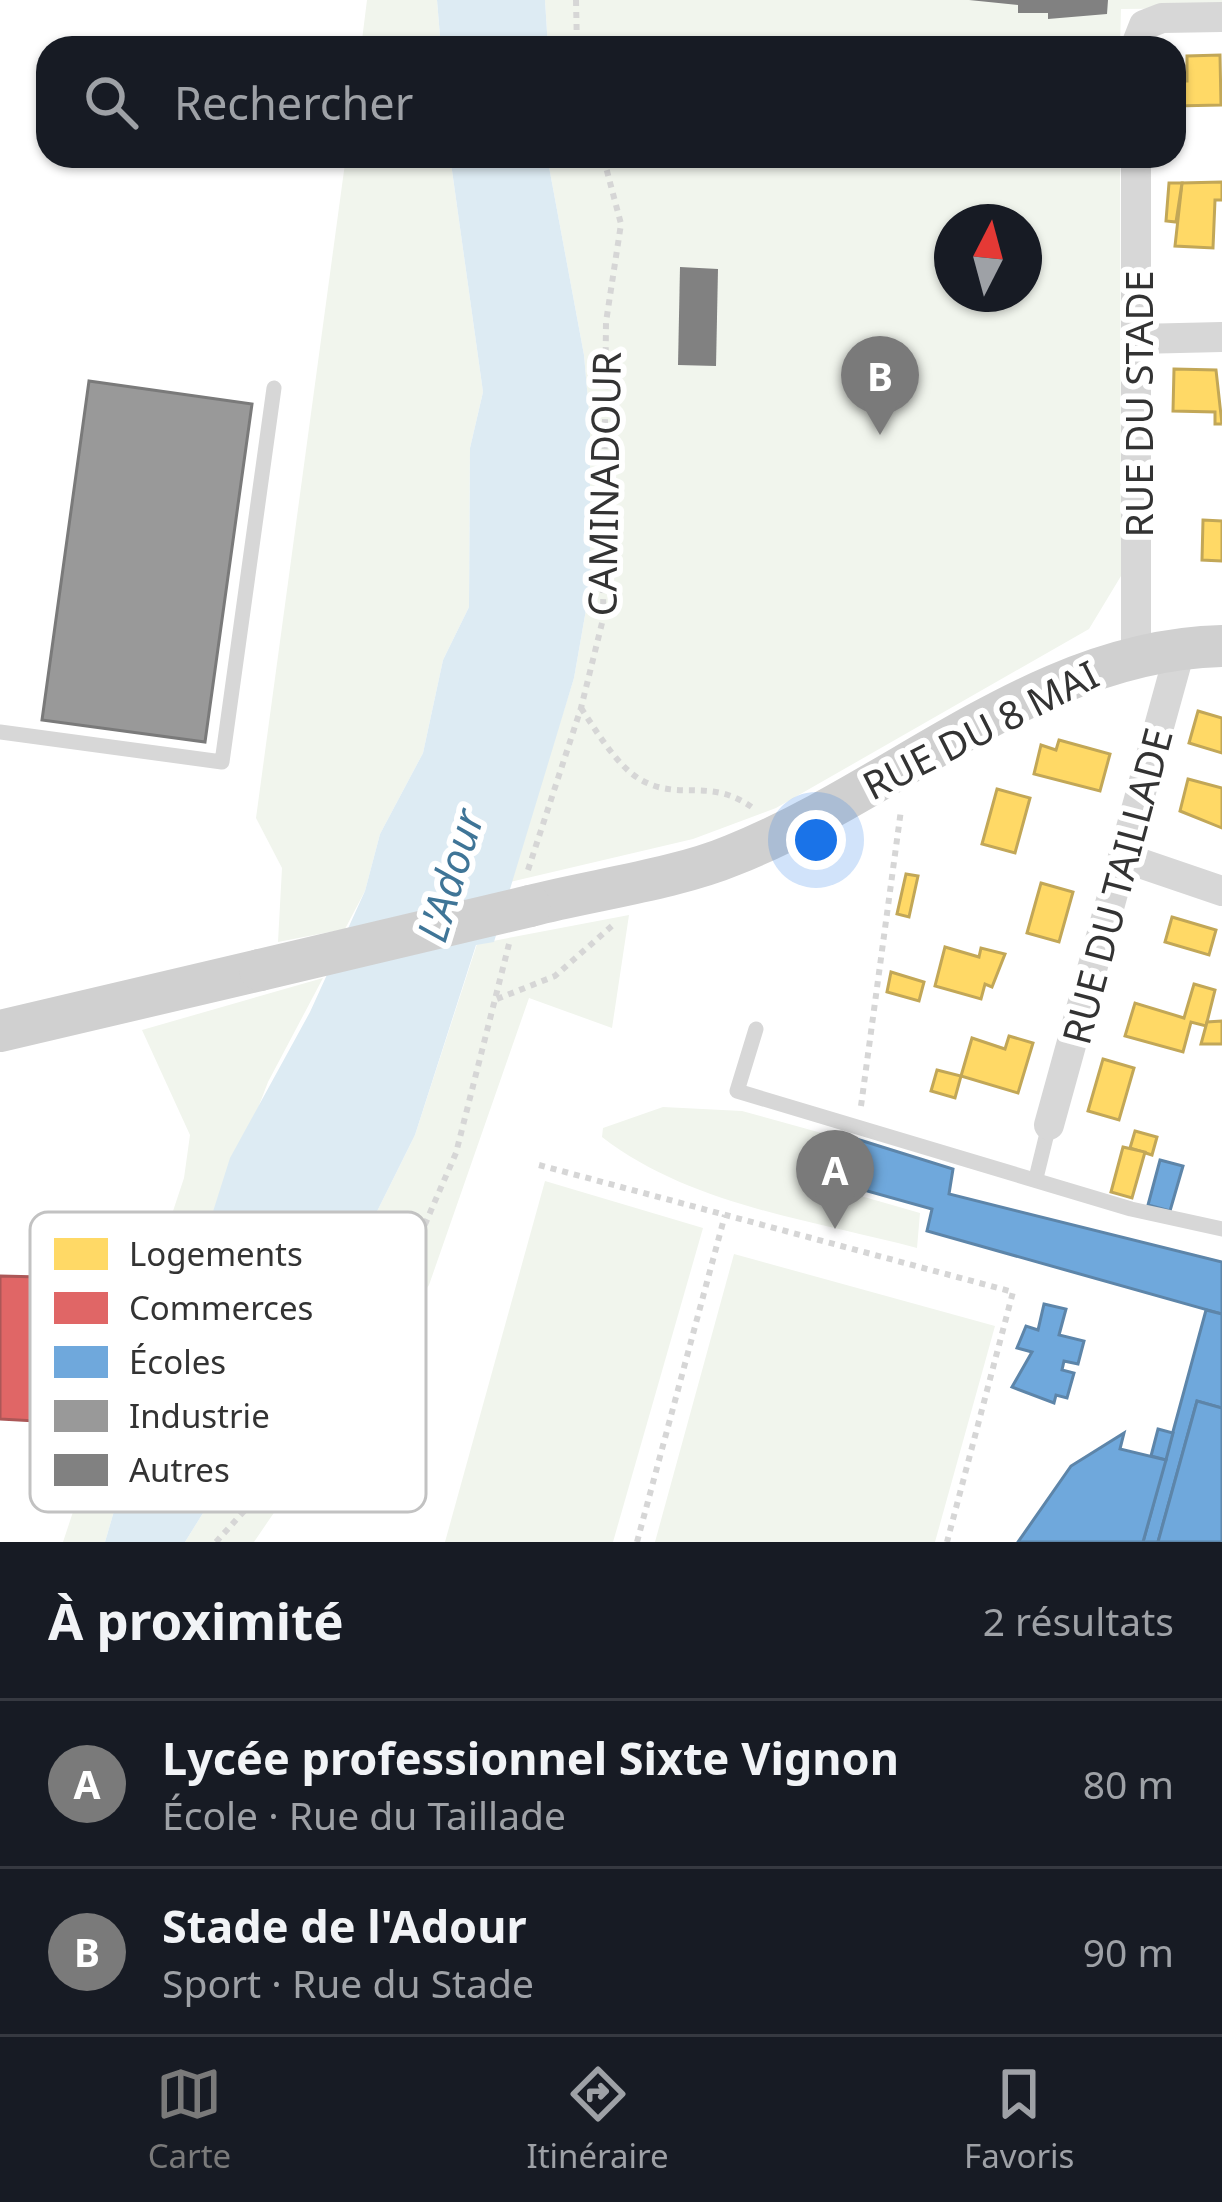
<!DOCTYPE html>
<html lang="fr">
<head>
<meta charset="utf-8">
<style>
  :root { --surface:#171b24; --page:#242831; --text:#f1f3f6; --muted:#9ea1a6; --line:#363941; --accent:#7a7a7a }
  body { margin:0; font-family:"Noto Sans",sans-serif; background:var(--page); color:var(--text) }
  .compass { position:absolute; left:934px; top:204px; width:108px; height:108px; border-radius:50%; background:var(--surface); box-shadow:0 3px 9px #0004; rotate:6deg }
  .you { position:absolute; left:816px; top:840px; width:42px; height:42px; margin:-30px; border:9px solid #fff; border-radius:50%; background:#1a73e8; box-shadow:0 0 0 18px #1a73e833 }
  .badge { display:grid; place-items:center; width:78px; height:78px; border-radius:50%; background:var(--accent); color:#fff; font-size:39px; font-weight:700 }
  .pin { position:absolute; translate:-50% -99px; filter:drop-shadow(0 3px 6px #0008) }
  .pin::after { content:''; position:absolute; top:63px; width:42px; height:36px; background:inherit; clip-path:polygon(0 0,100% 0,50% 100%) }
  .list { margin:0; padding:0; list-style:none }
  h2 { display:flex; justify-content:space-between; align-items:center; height:156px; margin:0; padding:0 48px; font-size:51px }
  h2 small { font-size:39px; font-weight:400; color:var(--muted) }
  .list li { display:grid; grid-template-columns:78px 1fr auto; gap:36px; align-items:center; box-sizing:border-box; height:168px; padding:0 48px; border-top:3px solid var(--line) }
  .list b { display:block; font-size:45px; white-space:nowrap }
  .list p { margin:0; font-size:39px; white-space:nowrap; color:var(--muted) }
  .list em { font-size:39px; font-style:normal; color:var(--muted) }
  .icon { flex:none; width:66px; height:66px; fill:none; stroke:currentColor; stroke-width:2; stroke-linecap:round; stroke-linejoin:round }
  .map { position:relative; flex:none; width:1222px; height:1542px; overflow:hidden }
  .search { position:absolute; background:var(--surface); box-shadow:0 3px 9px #0004; left:36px; right:36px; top:36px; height:132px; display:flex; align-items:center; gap:30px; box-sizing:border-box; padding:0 42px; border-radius:36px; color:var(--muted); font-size:45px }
  .sheet { height:492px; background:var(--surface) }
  nav { display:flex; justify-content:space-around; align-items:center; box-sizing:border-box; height:168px; border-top:3px solid var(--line); background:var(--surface); font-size:33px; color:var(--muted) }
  nav a { display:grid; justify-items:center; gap:6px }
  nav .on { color:var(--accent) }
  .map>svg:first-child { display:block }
  .green { fill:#f1f5ed; fill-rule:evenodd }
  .water { fill:#ddebf3 }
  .homes { fill:#ffd966; stroke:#c2a757; stroke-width:3 }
  .shops { fill:#e06666; stroke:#ac5757; stroke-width:3 }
  .schools { fill:#6fa8dc; stroke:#5d85a9; stroke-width:3 }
  .industry { fill:#999; stroke:#7a7a7a; stroke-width:3 }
  .building { fill:#818181 }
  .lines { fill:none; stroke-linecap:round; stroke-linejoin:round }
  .path { stroke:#d6d6d6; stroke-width:6; stroke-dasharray:6 6; stroke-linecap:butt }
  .lane { stroke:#d7d7d7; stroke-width:15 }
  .street { stroke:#d7d7d7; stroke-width:30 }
  .secondary { stroke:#d0d0d0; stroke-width:42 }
  .secondary-bridge { stroke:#d0d0d0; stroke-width:42 }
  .labels { text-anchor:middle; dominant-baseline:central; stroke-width:12; stroke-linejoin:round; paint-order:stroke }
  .street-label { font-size:39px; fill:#333; stroke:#fff }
  .water-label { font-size:42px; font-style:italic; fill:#3f7597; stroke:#fff }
  .key { fill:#fff; stroke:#c2c2c2; stroke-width:3 }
  .key-label { font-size:33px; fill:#333 }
</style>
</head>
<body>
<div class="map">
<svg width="1222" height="1542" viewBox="0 0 1222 1542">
  <rect width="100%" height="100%" fill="#fff"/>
  <g class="green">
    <path d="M367,0H437L441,48H361Z"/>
    <path d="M545,0H1222V8L1121,9L1120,48H548Z"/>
    <path d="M346,156H450L483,392L470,448L469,607L443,660L423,753L380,834L365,891L345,929L278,942L282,868L256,818Z"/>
    <path d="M547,156H1120L1121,576L1089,629L776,808L693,839L510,882L574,678L590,587V423L584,355ZM952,222H1024V294H952Z"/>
    <path d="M629,915L612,1028L529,998L429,1285L254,1542H185L323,1320L415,1135L477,944Z"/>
    <path d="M323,978L268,1082L147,1398L105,1542H63L184,1178L190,1135L142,1030Z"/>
    <path d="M663,1107L742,1111L836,1137L826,1186L920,1213L917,1248C811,1220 690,1205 602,1137L603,1128Z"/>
    <path d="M545,1181L703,1228L613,1542H445Z"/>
    <path d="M734,1254L995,1326L935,1542H655Z"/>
  </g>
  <g class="water">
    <path d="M437,0H545L548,48H441Z"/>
    <path d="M450,156H547L584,355L590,423V587L574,678L494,942L476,945L415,1135L323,1320L185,1542H105L147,1398L178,1322L230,1158L310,1012L365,891L380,834L423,753L443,660L469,607L470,448L483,392Z"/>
  </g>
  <g class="homes">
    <path d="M1220,55L1221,105L1174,106V81H1187V56Z"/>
    <path d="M1222,182V200H1215L1213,248L1175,246L1182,183Z"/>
    <path d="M1169,183H1182L1176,222L1166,221Z"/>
    <path d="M1174,369L1216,370L1222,424H1215V412L1173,411Z"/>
    <path d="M1203,520L1222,521V561L1202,560Z"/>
    <path d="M1198,711L1222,718V753L1189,743Z"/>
    <path d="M1059,740L1110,754L1100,791L1034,774L1041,745L1056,750Z"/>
    <path d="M1188,779L1222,788V828L1180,811Z"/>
    <path d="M997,789L1030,798L1015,853L982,844Z"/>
    <path d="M906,874L918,876L909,917L897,914Z"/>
    <path d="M1041,883L1073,892L1059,942L1027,933Z"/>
    <path d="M1172,917L1216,930L1209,955L1165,942Z"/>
    <path d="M945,947L979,957L981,948L1005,954L992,987L985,984L981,999L935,986Z"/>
    <path d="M891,972L924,982L919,1001L887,992Z"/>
    <path d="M1194,984L1215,990L1206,1026L1191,1022L1183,1052L1125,1036L1135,1003L1184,1018Z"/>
    <path d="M1222,1021V1044H1201L1207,1022Z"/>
    <path d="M1009,1036L1033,1043L1018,1093L961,1076L972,1038L1005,1049Z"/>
    <path d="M1103,1059L1134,1068L1119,1120L1088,1111Z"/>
    <path d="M937,1070L961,1076L955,1098L931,1091Z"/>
    <path d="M1135,1131L1157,1137L1152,1155L1130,1148Z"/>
    <path d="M1123,1147L1145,1152L1132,1198L1111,1192Z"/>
  </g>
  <path class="shops" d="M0,1276L40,1277L35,1421L0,1419Z"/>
  <g class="schools">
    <path d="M847,1136L953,1169L949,1194L1222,1262V1314L927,1231L932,1209L835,1182Z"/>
    <path d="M1160,1160L1183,1166L1170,1211L1148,1205Z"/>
    <path d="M1044,1304L1066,1309L1059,1335L1084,1341L1078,1364L1064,1361L1062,1370L1074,1373L1067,1398L1056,1395L1054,1403L1012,1387L1032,1352L1017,1348L1026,1326L1038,1330Z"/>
    <path d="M1206,1310L1222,1314V1408L1197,1401L1158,1542H1143Z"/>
    <path d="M1197,1401L1222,1408V1542H1158Z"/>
    <path d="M1158,1429L1173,1433L1166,1460L1151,1456Z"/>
    <path d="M1124,1433L1120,1449L1166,1460L1143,1542H1018L1071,1466Z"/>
  </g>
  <path class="industry" d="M89,381L252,404L205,742L42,720Z"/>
  <g class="building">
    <path d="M969,0H1108L1107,14L1048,19V13H1018V5Z"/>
    <path d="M680,267L718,269L716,366L678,365Z"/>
  </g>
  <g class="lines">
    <g class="path">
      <path d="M576,0L577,48"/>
      <path d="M581,708C597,732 618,768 643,781C681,801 710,777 753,808"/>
      <path d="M528,870L581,708L603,619L606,322L621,224L603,156"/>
      <path d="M497,999L555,976L613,925"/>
      <path d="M861,1106L901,810"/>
      <path d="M539,1165L1013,1292L947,1542"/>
      <path d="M216,1542L305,1444L361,1371L456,1153L509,944"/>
      <path d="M637,1542L725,1215"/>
    </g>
    <g class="lane">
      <path d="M0,732L222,762L274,388"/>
      <path d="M756,1029L737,1091L1131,1209L1222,1229"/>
      <path d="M1036,1178L1049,1125"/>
    </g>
    <g class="street">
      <path d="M1135,48L1144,25L1162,18L1222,17"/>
      <path d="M1136,156V653"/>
      <path d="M1137,339L1222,337"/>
      <path d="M1125,858L1222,891"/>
      <path d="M1049,1125L1181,647"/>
    </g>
    <g class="secondary">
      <path d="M530,906C592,890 676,879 733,855C898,789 1038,650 1222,646"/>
      <path d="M0,1031L260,970"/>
    </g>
    <path class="secondary-bridge" d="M260,970L530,906"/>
  </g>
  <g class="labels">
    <g class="street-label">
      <text transform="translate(1137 404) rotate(-90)">RUE DU STADE</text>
      <text transform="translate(603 484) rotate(-89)">CAMINADOUR</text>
      <text transform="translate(980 729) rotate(-27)">RUE DU 8 MAI</text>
      <text transform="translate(1116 886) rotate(-75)">RUE DU TAILLADE</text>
    </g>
    <g class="water-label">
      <text transform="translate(449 875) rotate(-73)">L'Adour</text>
    </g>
  </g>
  <rect x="30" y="1212" width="396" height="300" rx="18" class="key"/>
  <rect x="54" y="1238" width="54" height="32" fill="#ffd966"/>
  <rect x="54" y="1292" width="54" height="32" fill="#e06666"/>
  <rect x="54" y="1346" width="54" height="32" fill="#6fa8dc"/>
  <rect x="54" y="1400" width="54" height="32" fill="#999"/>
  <rect x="54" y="1454" width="54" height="32" fill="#818181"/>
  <g class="key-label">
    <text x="129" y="1266">Logements</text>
    <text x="129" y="1320">Commerces</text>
    <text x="129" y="1374">Écoles</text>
    <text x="129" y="1428">Industrie</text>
    <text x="129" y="1482">Autres</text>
  </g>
</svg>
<svg class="compass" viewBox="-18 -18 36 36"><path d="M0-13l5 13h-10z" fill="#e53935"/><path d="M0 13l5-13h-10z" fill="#9ea1a6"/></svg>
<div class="you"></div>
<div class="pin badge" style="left:835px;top:1229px">A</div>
<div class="pin badge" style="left:880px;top:435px">B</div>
<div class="search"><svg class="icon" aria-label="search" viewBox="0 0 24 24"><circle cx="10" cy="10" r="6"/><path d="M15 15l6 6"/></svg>Rechercher</div>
</div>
<section class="sheet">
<h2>À proximité<small>2 résultats</small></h2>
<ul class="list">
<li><span class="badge">A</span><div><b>Lycée professionnel Sixte Vignon</b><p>École · Rue du Taillade</p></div><em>80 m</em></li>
<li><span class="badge">B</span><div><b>Stade de l'Adour</b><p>Sport · Rue du Stade</p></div><em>90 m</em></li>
</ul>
</section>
<nav>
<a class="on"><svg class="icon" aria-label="map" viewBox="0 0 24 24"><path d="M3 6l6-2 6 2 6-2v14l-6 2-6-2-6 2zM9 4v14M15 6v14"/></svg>Carte</a>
<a><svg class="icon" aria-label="directions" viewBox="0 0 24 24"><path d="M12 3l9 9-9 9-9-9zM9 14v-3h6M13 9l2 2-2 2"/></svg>Itinéraire</a>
<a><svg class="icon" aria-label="saved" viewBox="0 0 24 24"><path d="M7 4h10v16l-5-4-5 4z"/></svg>Favoris</a>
</nav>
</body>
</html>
